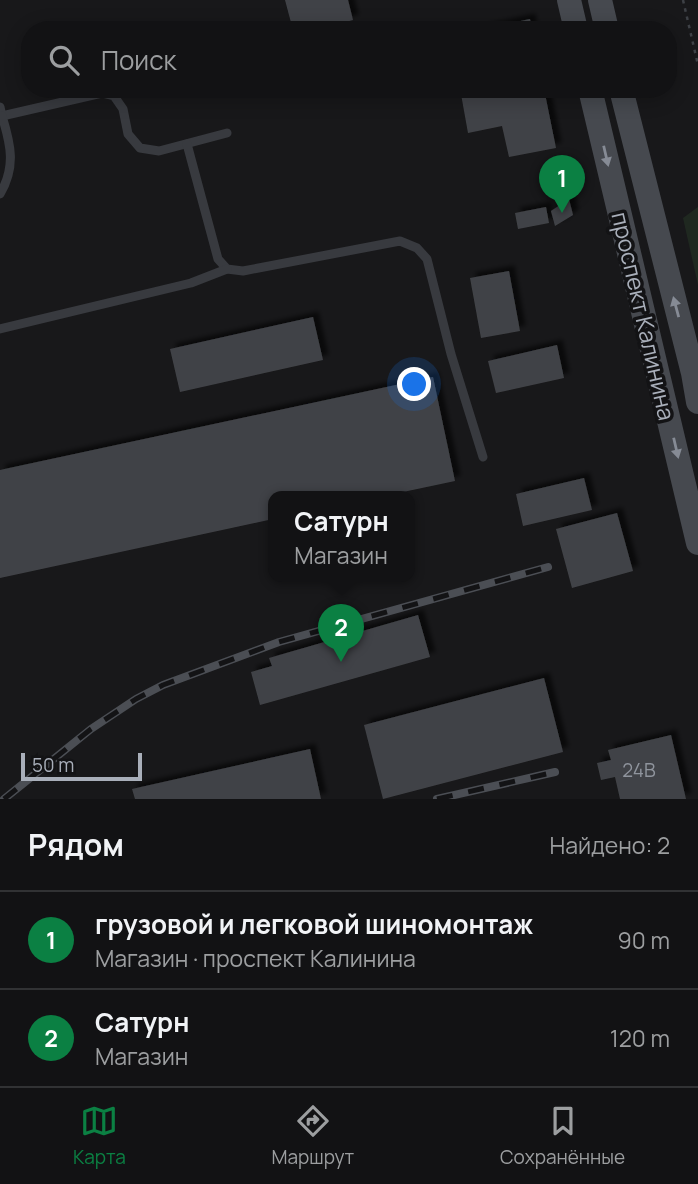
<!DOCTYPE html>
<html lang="ru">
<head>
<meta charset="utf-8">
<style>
  :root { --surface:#121214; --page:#1b1b1d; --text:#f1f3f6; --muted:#9c9ea0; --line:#313234; --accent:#0b8043 }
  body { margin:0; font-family:Manrope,sans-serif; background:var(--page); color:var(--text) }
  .scale { position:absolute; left:21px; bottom:18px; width:121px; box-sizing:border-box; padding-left:7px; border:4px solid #a9afba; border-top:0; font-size:19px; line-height:24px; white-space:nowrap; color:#a9afba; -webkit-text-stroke:5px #131315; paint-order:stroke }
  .you { position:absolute; left:415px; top:385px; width:24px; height:24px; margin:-18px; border:5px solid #fff; border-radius:50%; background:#1a73e8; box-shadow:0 0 0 10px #1a73e833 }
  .badge { display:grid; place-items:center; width:46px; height:46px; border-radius:50%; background:var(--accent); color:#fff; font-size:23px; font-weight:700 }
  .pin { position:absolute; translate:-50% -58px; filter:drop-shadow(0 2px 4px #0008) }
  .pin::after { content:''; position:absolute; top:37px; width:24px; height:21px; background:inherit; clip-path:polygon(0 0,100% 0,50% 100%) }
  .popup { position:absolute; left:268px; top:491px; width:147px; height:91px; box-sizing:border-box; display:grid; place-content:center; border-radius:14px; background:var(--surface); filter:drop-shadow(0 2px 5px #0005); font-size:23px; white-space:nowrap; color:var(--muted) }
  .popup b { font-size:26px; color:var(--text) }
  .popup::after { content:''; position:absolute; left:50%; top:100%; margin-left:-14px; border:14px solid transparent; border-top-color:var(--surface) }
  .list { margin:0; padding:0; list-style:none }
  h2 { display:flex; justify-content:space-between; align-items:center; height:91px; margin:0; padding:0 28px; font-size:30px }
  h2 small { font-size:23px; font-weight:400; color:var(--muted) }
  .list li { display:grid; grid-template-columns:46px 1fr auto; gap:21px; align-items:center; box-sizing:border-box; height:98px; padding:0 28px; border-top:2px solid var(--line) }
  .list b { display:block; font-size:26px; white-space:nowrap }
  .list p { margin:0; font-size:23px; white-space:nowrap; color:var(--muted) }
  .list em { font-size:23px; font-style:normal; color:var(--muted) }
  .icon { flex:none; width:38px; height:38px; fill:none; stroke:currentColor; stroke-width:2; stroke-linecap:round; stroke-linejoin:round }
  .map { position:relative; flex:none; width:698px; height:799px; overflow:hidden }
  .search { position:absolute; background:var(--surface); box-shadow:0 4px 18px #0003; left:21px; right:21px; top:21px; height:77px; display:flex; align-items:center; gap:18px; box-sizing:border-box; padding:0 24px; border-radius:28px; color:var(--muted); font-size:26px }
  .sheet { height:287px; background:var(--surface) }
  nav { display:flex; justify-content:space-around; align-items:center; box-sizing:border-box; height:98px; border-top:2px solid var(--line); background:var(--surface); font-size:19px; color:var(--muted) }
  nav a { display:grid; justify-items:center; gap:4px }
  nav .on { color:var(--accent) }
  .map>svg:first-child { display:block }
  .grass { fill:#1f2820 }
  .building { fill:#414347; filter:url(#shadow) }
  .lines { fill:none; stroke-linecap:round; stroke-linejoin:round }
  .path { stroke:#3e4146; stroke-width:2.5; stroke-dasharray:3.5 5; stroke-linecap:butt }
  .service { stroke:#383a3f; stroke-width:9 }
  .secondary { stroke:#46494f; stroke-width:24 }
  .rail-casing { stroke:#4b4e54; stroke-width:8 }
  .rail { stroke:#131315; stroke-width:5; stroke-dasharray:16; stroke-linecap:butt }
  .oneway { fill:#868b95 }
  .labels { text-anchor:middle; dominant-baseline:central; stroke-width:7; stroke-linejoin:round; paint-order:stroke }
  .number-label { font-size:19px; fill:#8f949d }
  .street-label { font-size:23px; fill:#a9afba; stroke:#131315 }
</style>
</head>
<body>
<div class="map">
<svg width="698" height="799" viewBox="0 0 698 799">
  <defs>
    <filter id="shadow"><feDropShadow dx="5.5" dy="-5.5" stdDeviation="2" flood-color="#0009"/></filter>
  </defs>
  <rect width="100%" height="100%" fill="#18181a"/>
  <path class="grass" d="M698,207V285L683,218Z"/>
  <g class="building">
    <path d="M285,0H348L353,20L317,30H293Z"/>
    <path d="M530,19L532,30H483V29Z"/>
    <path d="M446,89H544L556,148L509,157L502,126L468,133L461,94L448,96Z"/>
    <path d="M569,199L573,215L555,226L551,211Z"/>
    <path d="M546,207L549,223L518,229L515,213Z"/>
    <path d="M509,271L520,331L481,338L470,278Z"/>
    <path d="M313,317L323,360L180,392L170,349Z"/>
    <path d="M557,345L564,378L496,393L488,361Z"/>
    <path d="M433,377L455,481L384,496H273V519L0,578V470Z"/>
    <path d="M584,478L592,510L523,526L516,494Z"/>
    <path d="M617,513L633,571L572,588L556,529Z"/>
    <path d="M418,615L430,657L260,705L251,672L272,666L269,658Z"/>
    <path d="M544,678L563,752L383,799L364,725Z"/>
    <path d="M671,735L686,799H620L615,777L601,780L597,763L611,760L608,750Z"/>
    <path d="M310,749L321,799H135L132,789Z"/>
  </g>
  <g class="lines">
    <path class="path" d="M683,0L698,65"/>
    <g class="service">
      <path d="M0,107L2,116L102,93L114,96L123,109L128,134L140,148L159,151L227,133"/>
      <path d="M187,144L218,259L227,269L243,271L400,241L417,248L427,259L451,354L483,457"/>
      <path d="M0,194C16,167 11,145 2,116"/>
      <path d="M0,329L191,283L227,269"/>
    </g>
    <g class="secondary">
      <path d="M569,0L576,30"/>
      <path d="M600,0L607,30"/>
      <path d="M590,89L698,543"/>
      <path d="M621,89L693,373L698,402"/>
    </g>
    <defs>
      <g id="rail">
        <path d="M4,799L91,729L136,699L163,685L279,642L548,567"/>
        <path d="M437,799L555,772"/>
      </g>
    </defs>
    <use href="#rail" class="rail-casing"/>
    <use href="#rail" class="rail"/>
  </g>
  <defs><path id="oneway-solid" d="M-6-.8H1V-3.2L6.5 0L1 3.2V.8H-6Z" transform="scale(1.75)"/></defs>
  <g class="oneway">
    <use href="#oneway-solid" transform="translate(606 156) rotate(77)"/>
    <use href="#oneway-solid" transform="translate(676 307) rotate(-105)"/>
    <use href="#oneway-solid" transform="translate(676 448) rotate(77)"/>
  </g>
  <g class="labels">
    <g class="number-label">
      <text x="639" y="770">24В</text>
    </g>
    <g class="street-label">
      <text transform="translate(644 316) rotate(77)">проспект Калинина</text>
    </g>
  </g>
</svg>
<div class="scale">50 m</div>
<div class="you"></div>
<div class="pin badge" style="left:562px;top:213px">1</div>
<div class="pin badge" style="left:341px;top:662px">2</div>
<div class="popup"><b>Сатурн</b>Магазин</div>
<div class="search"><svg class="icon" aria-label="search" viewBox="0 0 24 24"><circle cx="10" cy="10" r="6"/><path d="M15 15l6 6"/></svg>Поиск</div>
</div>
<section class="sheet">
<h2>Рядом<small>Найдено: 2</small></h2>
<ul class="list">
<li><span class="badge">1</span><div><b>грузовой и легковой шиномонтаж</b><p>Магазин · проспект Калинина</p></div><em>90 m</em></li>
<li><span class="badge">2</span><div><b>Сатурн</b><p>Магазин</p></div><em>120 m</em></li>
</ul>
</section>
<nav>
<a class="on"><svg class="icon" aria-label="map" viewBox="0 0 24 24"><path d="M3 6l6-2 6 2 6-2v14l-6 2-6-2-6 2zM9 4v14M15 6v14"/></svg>Карта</a>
<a><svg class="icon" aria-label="directions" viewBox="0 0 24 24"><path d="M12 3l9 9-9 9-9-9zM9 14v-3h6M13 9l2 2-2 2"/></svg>Маршрут</a>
<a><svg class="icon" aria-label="saved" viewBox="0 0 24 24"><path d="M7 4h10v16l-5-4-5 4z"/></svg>Сохранённые</a>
</nav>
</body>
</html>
